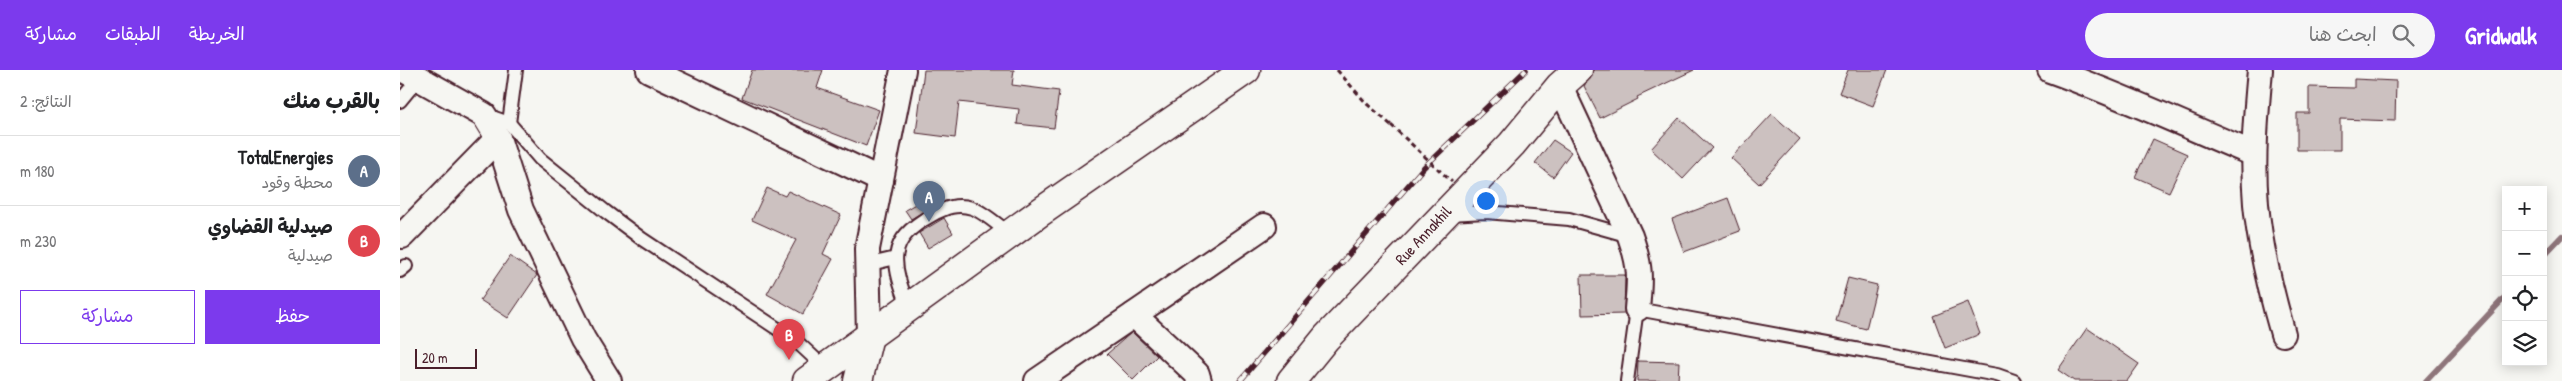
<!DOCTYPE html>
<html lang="ar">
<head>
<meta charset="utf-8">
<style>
  :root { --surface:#fff; --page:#f6f6f6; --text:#202124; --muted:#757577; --line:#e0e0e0; --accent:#7c3aed }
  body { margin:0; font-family:"Patrick Hand","Playpen Sans Arabic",sans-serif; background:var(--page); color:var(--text); direction:rtl }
  .controls { position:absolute; right:15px; bottom:15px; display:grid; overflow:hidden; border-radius:0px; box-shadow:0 2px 12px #0003 }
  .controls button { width:45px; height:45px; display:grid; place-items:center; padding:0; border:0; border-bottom:1px solid var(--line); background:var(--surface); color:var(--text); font:25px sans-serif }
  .scale { position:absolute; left:15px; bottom:12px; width:62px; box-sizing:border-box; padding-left:5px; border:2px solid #4a1f2b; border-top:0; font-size:14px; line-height:18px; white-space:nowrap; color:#4a1f2b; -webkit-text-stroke:4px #f6f6f2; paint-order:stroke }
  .you { position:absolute; left:1085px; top:130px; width:18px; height:18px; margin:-12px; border:4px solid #fff; border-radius:50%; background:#1a73e8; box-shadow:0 0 0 8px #1a73e833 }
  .badge { display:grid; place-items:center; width:32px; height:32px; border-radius:50%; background:var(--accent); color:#fff; font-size:16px; font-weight:700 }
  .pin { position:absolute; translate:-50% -41px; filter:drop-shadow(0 1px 2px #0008) }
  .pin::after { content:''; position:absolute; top:26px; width:18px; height:15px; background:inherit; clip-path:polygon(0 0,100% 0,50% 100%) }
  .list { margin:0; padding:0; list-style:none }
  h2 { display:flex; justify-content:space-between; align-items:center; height:65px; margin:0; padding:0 20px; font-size:21px }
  h2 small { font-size:16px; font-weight:400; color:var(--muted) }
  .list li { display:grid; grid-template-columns:32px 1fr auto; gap:15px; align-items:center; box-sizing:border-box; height:70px; padding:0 20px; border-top:1px solid var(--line) }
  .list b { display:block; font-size:19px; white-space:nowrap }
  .list p { margin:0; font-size:16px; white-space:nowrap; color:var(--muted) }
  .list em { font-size:16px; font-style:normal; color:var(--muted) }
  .actions { display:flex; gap:10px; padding:15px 20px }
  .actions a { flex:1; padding:11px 0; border:1px solid var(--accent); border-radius:0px; text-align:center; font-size:18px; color:var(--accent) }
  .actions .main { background:var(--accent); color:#fff }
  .icon { flex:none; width:28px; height:28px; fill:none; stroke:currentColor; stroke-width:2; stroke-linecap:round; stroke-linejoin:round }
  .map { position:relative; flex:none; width:2162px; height:311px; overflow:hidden; direction:ltr }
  header { display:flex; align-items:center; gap:30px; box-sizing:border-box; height:70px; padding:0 25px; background:var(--accent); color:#fff }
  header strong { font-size:24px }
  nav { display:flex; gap:28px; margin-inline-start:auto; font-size:18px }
  .search { width:350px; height:45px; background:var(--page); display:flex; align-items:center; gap:12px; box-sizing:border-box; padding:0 18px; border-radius:28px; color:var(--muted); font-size:19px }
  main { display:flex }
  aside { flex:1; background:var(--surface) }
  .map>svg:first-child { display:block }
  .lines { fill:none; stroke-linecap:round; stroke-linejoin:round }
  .stream { stroke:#8e747a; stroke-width:6 }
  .building { fill:#ccc1c0; stroke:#4a1f2b }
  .service-casing { stroke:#4a1f2b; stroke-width:16 }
  .minor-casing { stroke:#4a1f2b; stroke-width:28 }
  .tertiary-casing { stroke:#4a1f2b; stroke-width:31 }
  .secondary-casing { stroke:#4a1f2b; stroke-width:31 }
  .primary-casing { stroke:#4a1f2b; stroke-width:31 }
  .path { stroke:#4a1f2b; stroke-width:3; stroke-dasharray:5 4; stroke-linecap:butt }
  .service { stroke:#f6f6f2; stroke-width:12 }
  .minor { stroke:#f6f6f2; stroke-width:24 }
  .tertiary { stroke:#f6f6f2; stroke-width:28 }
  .secondary { stroke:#f6f6f2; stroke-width:28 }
  .primary { stroke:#f6f6f2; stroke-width:28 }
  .rail-casing { stroke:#4a1f2b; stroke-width:5.5 }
  .rail { stroke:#f6f6f2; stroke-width:4; stroke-dasharray:11; stroke-linecap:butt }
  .path-bridge { stroke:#4a1f2b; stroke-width:3; stroke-dasharray:5 4; stroke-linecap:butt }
  .labels { text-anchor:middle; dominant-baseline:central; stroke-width:5; stroke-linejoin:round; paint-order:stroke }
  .street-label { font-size:16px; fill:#4a1f2b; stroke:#f6f6f2 }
</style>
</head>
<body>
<header>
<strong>Gridwalk</strong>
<div class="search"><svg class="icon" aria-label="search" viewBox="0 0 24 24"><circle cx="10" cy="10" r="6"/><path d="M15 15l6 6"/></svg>ابحث هنا</div>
<nav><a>الخريطة</a><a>الطبقات</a><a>مشاركة</a></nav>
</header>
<main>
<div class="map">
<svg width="2162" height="311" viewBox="0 0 2162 311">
  <rect width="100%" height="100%" fill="#f6f6f2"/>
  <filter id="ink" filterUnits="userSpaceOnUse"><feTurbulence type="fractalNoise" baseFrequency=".02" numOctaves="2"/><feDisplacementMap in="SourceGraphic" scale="10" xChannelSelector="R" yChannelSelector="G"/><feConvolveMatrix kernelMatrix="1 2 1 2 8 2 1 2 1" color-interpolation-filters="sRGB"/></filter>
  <g filter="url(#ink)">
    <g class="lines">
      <g class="stream">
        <path d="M2143,186L2162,166"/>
        <path d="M2026,311L2106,226"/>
      </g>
    </g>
    <g class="building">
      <path d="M352,0H423L417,18L479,40L466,76L342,28Z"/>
      <path d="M524,0H614L612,15L659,21L654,58L617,54L619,39L559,32L555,68L516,63Z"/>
      <path d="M1194,0H1294L1237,27L1238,29L1200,48L1184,16Z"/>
      <path d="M1448,0H1487L1473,36L1439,23Z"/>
      <path d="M1954,9L1996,11L1995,51L1940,49V80H1897V43H1909V17L1954,18Z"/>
      <path d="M1372,44L1400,69L1359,114L1331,88Z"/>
      <path d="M1279,48L1312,78L1283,109L1251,79Z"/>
      <path d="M1753,69L1787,84L1769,122L1735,107Z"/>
      <path d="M1153,70L1171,82L1153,107L1135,93Z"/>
      <path d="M367,118L385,126L388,121L441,145L423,184L433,189L403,244L367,224L396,170L352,150Z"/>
      <path d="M531,125L536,134L511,149L505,140Z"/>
      <path d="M1328,128L1340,161L1284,182L1272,149Z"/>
      <path d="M544,148L553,163L528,178L519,163Z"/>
      <path d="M110,186L137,205L108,248L80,230Z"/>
      <path d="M1181,205H1225L1224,244L1182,245Z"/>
      <path d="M1448,208L1477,215L1466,259L1436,251Z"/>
      <path d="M1568,232L1580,264L1545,278L1533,246Z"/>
      <path d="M1687,258L1739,294L1727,311H1674L1658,300Z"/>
      <path d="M732,262L757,286L733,310L707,284Z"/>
      <path d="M1238,291L1279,292L1278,311H1237Z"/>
    </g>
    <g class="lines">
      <defs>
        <g id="service">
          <path d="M0,31L19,8"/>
          <path d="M86,45L109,53L140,89L206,142L242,169L396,271L425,298"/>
          <path d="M109,53L116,0"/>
          <path d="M1049,144L1086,142L1169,149L1230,166"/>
          <path d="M466,195L496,188"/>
          <path d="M0,201L6,196"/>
          <path d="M509,238C492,193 485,171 532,145C545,138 557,133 572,138C584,142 599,156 610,164"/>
          <path d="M1227,311L1237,239L1597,305L1614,311"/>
        </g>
        <g id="minor">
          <path d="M4,0L84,45L98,68L121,140L183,269L209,311"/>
          <path d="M249,0L481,110"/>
          <path d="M1650,0C1720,25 1786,56 1854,84"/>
          <path d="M1860,0C1856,44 1852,89 1856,134C1860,178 1871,222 1883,264"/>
          <path d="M1160,16L1230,166C1241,197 1240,208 1237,239"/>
          <path d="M2,166L98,68"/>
          <path d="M734,245L797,304L799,311"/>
          <path d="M469,266L467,179L503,0"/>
          <path d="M637,311L864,156"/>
        </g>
        <path id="tertiary" d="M891,311L926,268L1112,74L1160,16L1178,0"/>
        <path id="secondary" d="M407,311L639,143L846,0"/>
        <path id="primary" d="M458,311L469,266"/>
      </defs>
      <use href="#service" class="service-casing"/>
      <use href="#minor" class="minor-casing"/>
      <use href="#tertiary" class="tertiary-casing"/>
      <use href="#secondary" class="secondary-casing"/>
      <use href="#primary" class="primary-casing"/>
      <path class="path" d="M937,0L967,34L991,55"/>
      <use href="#service" class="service"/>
      <use href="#minor" class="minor"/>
      <use href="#tertiary" class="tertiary"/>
      <use href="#secondary" class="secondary"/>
      <use href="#primary" class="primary"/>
      <defs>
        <path id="rail" d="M840,311L1024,97L1126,0"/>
      </defs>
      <use href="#rail" class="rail-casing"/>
      <use href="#rail" class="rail"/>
      <path class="path-bridge" d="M991,55L1052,112"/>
    </g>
  </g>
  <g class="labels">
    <g class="street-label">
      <text transform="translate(1023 165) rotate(-47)">Rue Annakhil</text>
    </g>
  </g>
</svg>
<div class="controls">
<button>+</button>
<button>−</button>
<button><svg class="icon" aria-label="locate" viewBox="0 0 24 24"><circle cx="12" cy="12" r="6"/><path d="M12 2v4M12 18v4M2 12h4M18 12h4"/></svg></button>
<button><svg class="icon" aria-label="layers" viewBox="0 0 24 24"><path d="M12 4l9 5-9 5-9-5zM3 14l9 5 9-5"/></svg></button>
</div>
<div class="scale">20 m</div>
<div class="you"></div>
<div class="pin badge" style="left:529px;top:152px;background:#5c6f8a">A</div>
<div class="pin badge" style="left:389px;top:290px;background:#e0444e">B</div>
</div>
<aside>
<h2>بالقرب منك<small>النتائج: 2</small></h2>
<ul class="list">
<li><span class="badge" style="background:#5c6f8a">A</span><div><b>TotalEnergies</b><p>محطة وقود</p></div><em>180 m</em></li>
<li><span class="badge" style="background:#e0444e">B</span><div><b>صيدلية القضاوي</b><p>صيدلية</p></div><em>230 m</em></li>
</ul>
<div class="actions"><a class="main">حفظ</a><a>مشاركة</a></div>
</aside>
</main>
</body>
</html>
